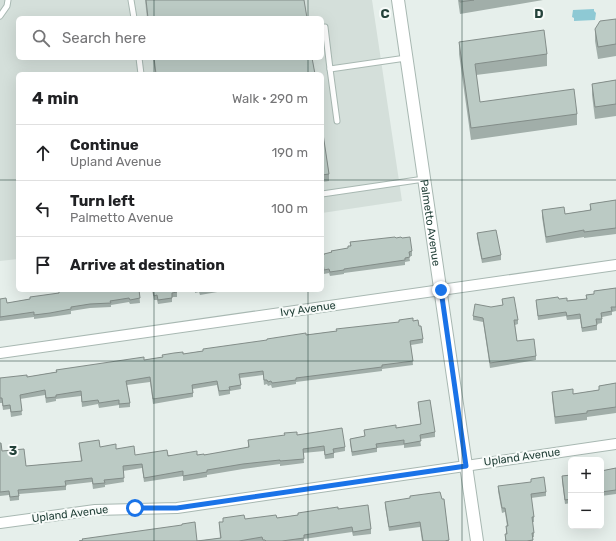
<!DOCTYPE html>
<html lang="en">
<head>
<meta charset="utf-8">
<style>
  :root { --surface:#fff; --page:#f6f6f6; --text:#202124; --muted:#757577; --line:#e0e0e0 }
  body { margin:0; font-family:Rubik,sans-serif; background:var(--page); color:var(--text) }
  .controls { position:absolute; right:12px; bottom:12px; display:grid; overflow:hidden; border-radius:6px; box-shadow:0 4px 16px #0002 }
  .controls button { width:36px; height:36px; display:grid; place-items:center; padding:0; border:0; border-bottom:1px solid var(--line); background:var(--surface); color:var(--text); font:20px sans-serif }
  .stop { position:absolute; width:12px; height:12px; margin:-9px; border:3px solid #1a73e8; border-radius:50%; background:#fff }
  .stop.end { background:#1a73e8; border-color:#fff; box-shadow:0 1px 4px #0008 }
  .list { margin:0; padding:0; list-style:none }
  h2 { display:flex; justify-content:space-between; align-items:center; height:52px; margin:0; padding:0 16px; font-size:17px }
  h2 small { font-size:13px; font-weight:400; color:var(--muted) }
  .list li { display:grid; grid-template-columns:26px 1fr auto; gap:12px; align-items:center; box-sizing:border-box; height:56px; padding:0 16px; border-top:1px solid var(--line) }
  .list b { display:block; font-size:15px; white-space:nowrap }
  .list p { margin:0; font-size:13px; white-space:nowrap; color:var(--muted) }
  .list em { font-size:13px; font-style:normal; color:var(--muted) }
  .icon { flex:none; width:22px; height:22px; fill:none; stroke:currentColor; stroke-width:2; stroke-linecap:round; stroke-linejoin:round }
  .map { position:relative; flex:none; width:616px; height:541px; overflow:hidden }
  .search { position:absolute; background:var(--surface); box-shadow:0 4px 16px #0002; left:16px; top:16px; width:308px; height:44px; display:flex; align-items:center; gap:10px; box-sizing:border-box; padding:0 14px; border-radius:6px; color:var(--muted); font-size:15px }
  .panel { position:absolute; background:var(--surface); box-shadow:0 4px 16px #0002; left:16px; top:72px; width:308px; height:220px; border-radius:6px }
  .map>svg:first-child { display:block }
  .built { fill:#d4dfda; fill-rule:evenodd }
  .water { fill:#8ec9d4 }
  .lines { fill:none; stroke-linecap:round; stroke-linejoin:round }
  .service-casing { stroke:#a8b8b2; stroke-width:7 }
  .minor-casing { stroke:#a8b8b2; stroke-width:12 }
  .tertiary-casing { stroke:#a8b8b2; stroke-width:14 }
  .service { stroke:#fff; stroke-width:5 }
  .minor { stroke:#fff; stroke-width:10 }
  .tertiary { stroke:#fff; stroke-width:12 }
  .wall { fill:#a1aea9 }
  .building { fill:#bbcac4; stroke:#838d89 }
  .route { stroke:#1a73e8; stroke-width:5 }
  .grid { fill:none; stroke:#24423a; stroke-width:1; stroke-opacity:0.55 }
  .labels { text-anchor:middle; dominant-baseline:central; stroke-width:4; stroke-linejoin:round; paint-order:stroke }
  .street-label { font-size:11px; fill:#24423a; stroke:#f7fbf9 }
  .grid-label { font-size:13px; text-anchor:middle; font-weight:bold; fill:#24423a; stroke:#f7fbf9; stroke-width:4; stroke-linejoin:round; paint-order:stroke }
</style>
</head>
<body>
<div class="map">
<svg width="616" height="541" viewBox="0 0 616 541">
  <rect width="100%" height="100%" fill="#e6efeb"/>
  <path class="built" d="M0,0H372L402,201L322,213V74H18V259L0,261ZM18,18H322V58H18Z"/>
  <path class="water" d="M594,9V11L596,13L595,20L574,21V18L572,17L573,10Z"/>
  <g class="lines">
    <defs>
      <g id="service">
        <path d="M131,0L134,18"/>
        <path d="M0,16L7,6L8,0"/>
        <path d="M325,27L330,69L406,58"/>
        <path d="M139,58L141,74"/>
        <path d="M330,69L337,121"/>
        <path d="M322,194L424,179"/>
      </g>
      <g id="minor">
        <path d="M0,353L616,265"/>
        <path d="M0,523L95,510L177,508L616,444"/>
      </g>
      <g id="tertiary">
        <path id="s1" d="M398,0L477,541"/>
      </g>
    </defs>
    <use href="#service" class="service-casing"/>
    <use href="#minor" class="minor-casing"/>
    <use href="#tertiary" class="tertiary-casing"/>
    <use href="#service" class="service"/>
    <use href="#minor" class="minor"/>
    <use href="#tertiary" class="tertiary"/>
  </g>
  <g class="wall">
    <path d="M145,0H304L307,18H147Z"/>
    <path d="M458,0H543L460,14Z"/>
    <path d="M616,19V56L598,59L595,41V29Z"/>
    <path d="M459,42L547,54V66L476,75L480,102L577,114V125L471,140L459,54Z"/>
    <path d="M153,58H312L315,74H155Z"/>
    <path d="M616,80V116L595,119L592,95V84Z"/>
    <path d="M322,127L329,174V181L322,182Z"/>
    <path d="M616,200V234L584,238V237L546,243L542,217V210L565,214L590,210V204Z"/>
    <path d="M477,233L501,255V260L482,263L477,237Z"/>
    <path d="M396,238L412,251V256H409L410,261L405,262V265L344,273V274L330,276L329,273L324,274L322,260V255L348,248L350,246V242Z"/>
    <path d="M616,288V311L612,312V315L602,317V323L597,324V330L582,332L580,319L567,320L566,316L538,320L536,300L559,299L567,301L586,299V295L594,294V291Z"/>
    <path d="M61,290H74V291L82,290H143V291H139L140,303L130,304L129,302L111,305V307L90,308L71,311V314L50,317L34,319V317L0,321V299L7,303L30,299L59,293L62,291Z"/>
    <path d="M152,290H177V297H172V302L158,304L157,300H154Z"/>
    <path d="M195,290H229L200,295L199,292L195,293Z"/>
    <path d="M502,299L518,320V324L515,325L517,341L536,356V360L490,368L483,322L473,320V316L503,305Z"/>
    <path d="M413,321L419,326L423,339V343L411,345L413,365L382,369V371L296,382V384L272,388L271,385L268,386L267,384L264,385L263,375L240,378L241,389L230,391V394L219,396L217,385L193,389V397L153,404L150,382L127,385L130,403V407L119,408V405L99,408L98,404L82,407L81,396L56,399V401L46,403L45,395L20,399L22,415L11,417L10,409L3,410L2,403H0V378L27,377L56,372V370L144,360L306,335Z"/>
    <path d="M616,383V413L587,417V420L555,424L552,398V392L573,394L599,390V386Z"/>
    <path d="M418,402L435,432V437L420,439L421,446L404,448V445L377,448V452L352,456L350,443V439L365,436L364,430L396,428L421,424L418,406Z"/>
    <path d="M297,435L345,447V451L334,453V458L325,459L324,451L303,453L304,463L280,466V464L243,469L207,475V477L183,481V476L144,482L142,468L123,471L124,482L105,485V487L93,489L92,482L66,485V490L19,494V500L10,501L9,495L0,496V443L2,451L26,466L81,461L79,443L100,447L116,449L135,455H204L248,448V440Z"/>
    <path d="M616,468V494L601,496V471Z"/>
    <path d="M571,475V503L565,504L562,481V476Z"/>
    <path d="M498,486L546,492V496L531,498L534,517V522H532L534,533V537H533V541H505V534H506V526H507L505,512L502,513L498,491Z"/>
    <path d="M442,499H444L449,541H422L420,527L389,531L385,506V502Z"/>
    <path d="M338,509L371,529V534L353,536L352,532L304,539V541H79H197L220,538L219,522H223V518L245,519L277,518Z"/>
  </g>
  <g class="building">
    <path d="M146,0H304L307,18H148Z"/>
    <path d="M460,0H474L460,2Z"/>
    <path d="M616,19V44L598,47L595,29L600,21Z"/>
    <path d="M544,30L547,54L475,64L480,102L574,89L577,114L471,128L459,42Z"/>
    <path d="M154,58H312L315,74H156Z"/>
    <path d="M616,80V104L595,107L592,84Z"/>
    <path d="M322,127L329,174L322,175Z"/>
    <path d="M616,200V228L584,232V230L546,237L542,210L564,207L565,214L591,210L590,204Z"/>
    <path d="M496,230L501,255L482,259L477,233Z"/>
    <path d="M395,237L396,238L401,237L402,238L410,237L412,251L409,252L410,257L405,258V260L344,269V270L330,272L329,269L324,270L322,255H324V254L332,252L331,251L348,248V246H351L350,242Z"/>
    <path d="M616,288V307H611L612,311L601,313L602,319H596L597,325L582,328L580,314L567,316L566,312L538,316L536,300L558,297L559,299L567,298V301L587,299L586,295L594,294V291Z"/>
    <path d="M62,290H74V291L82,290H139L140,298L130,300L129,298L110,301L111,303L90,304L71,307V309L50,313L34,315V312L0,317V299L6,298L7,303L30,299V297L59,293V291H62Z"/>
    <path d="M153,290H177V292L172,293V298L158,300L157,295L154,296Z"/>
    <path d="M514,297L518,320H514L517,341L534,339L536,356L490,363L483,318L473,316L475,304L491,307L503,305L502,299Z"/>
    <path d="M413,318V321L418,320L419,326H421L423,339L410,341L413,361L382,365V367L296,378V380L272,383L271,381L268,382L267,380H264L263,371L239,374L241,385L229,387L230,390L219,391L217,381L192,385L193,393L153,399L150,377L126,381L130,403L119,404V400L99,403L98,400L82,402L81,391L56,395V397L46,398L45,390L20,395L22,411L11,412L10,405L3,406L2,398H0V378L27,375V377L57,372L56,370L144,357V360L163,357L162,355L174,353L183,352V354L203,351V349L267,340V339L306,333V335L337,331L336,329L399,322V320Z"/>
    <path d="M616,383V407L587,411V413L555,417L552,392L573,389V394L599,390V386Z"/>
    <path d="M430,400L435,432L420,435L421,441L404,444V440L376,444L377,448L352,452L350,439L365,436L364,430L396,425V428L421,424L418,402Z"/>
    <path d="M342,428L345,447L333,449L334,453L325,455L324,446L303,449L304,459L280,461V460L243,464L207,470V472L183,476V471L144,478L142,464L123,466L124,478L104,480L105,483L93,484L92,478L65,481L66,486L18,490L19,496L10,497L9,491L0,492V443H1L2,451L24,449L26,466L82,461L79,443L99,440L100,447L116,444V449L134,446L135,455L167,450L168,456L197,451V455L204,454V455L249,447L248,440L285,435L284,433L297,432V435Z"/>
    <path d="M616,468V490L601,492V471Z"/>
    <path d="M571,475V499L565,500L562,476Z"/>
    <path d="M544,477L546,492L531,494L534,517H532L534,533H532L533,540L527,541H506L505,534H507L506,526H508L505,508H502L498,486L531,482V479Z"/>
    <path d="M440,492L442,499H444L449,540L445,541H423L420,522L389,527L385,502L410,498V496Z"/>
    <path d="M368,505L371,529L353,532L352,527L304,535V538L282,541H266L265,540H263L262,537L239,541H79L83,540L82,539L182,525V524L195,522L197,541L221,538L219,522H223V518L244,515L245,519L276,515L277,518L298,515V513L317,510L338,507V509Z"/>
  </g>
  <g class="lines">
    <path class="route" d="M135,508H177L466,466L441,290"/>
  </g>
  <path class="grid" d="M154,0V18M308,0V18M462,0V541M154,58V74M308,58V74M0,180H18M322,180H616M154,290V541M308,290V541M0,361H616"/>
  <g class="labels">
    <g class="street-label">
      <text stroke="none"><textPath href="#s1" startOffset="225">Palmetto Avenue</textPath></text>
      <text transform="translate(308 309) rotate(-8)">Ivy Avenue</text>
      <text transform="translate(522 457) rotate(-8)">Upland Avenue</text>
      <text transform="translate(70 514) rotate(-7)">Upland Avenue</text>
    </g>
  </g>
  <g class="grid-label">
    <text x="385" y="18">C</text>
    <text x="539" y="18">D</text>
    <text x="13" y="455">3</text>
  </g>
</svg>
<div class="controls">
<button>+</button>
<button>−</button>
</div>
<div class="stop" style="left:135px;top:508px"></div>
<div class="stop end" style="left:441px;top:290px"></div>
<div class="search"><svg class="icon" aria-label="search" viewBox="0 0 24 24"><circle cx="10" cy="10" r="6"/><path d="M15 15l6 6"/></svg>Search here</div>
<section class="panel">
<h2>4 min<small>Walk · 290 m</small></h2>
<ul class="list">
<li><svg class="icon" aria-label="ahead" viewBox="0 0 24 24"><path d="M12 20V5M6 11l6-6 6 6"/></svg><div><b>Continue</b><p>Upland Avenue</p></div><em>190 m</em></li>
<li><svg class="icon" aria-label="left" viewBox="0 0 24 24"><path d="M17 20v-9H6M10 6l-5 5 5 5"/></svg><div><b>Turn left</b><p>Palmetto Avenue</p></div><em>100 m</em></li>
<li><svg class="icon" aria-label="arrive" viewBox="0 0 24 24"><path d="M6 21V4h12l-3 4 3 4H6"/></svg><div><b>Arrive at destination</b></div></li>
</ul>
</section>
</div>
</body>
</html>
